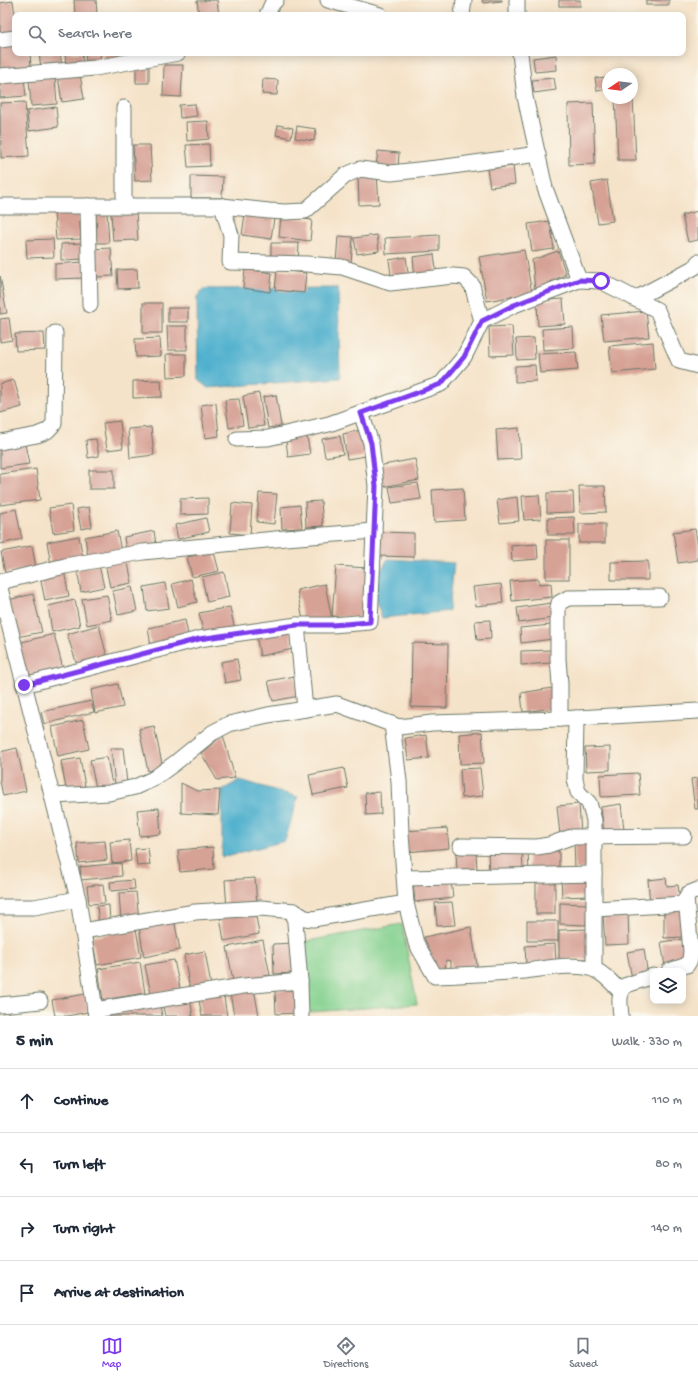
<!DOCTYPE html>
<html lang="en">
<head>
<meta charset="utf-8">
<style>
  :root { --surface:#fff; --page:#f2f2f3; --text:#1f2937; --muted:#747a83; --line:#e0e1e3; --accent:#7c3aed }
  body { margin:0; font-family:"Gochi Hand",sans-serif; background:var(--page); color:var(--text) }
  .controls { position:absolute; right:12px; bottom:12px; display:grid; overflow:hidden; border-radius:8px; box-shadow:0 2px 10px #0003 }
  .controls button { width:36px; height:36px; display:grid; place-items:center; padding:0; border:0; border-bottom:1px solid var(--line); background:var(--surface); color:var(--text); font:20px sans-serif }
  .compass { position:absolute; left:602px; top:68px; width:36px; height:36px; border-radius:50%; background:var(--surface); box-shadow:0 2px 10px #0003; rotate:257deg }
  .stop { position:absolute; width:12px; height:12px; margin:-9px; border:3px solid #7c3aed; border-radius:50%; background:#fff }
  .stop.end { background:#7c3aed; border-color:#fff; box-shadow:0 1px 4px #0008 }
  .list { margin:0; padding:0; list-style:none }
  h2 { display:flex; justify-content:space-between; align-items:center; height:52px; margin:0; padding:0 16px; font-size:17px }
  h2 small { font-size:13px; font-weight:400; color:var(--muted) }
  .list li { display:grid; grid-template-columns:26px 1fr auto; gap:12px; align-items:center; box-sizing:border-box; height:64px; padding:0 16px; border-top:1px solid var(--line) }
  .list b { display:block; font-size:15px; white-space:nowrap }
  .list em { font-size:13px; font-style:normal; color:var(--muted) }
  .icon { flex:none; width:22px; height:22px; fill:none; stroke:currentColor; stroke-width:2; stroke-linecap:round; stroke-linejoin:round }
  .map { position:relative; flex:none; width:698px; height:1016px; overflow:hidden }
  .search { position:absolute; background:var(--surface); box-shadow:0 2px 10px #0003; left:12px; right:12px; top:12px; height:44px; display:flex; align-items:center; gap:10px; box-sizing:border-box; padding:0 14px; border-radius:8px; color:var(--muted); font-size:15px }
  .sheet { height:308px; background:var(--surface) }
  nav { display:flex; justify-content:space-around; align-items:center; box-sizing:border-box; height:56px; border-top:1px solid var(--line); background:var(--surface); font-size:11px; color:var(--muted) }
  nav a { display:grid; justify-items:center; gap:2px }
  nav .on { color:var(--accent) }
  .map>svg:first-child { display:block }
  .green { fill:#86d291; stroke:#528862 }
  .water { fill:#4fb0ce; stroke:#377681 }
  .building { fill:#d7a296 }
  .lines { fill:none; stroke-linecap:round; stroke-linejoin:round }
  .minor-casing { stroke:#6a7768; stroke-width:17 }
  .minor { stroke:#fff; stroke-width:15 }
  .route { stroke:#7c3aed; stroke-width:5 }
</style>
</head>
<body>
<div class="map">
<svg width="698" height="1016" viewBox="0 0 698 1016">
  <rect width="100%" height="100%" fill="#fbf7ec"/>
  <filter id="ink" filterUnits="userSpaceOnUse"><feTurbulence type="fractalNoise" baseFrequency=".025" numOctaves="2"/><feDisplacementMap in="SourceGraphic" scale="8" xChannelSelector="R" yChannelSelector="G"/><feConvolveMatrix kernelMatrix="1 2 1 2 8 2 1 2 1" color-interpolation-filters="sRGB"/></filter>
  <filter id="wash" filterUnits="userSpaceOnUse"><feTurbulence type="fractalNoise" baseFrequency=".012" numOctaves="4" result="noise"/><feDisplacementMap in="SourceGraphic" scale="16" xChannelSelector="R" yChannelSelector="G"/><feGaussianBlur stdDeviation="0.9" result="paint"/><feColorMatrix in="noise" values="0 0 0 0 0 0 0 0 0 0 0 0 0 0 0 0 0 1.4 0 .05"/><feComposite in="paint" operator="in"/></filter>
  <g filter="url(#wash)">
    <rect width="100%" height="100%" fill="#f5e3c9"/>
    <path class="green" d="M402,924L417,1004L299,1013L301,942Z"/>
    <g class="water">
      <path d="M338,288L340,378L208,388L198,380L197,297L203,289Z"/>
      <path d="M388,559L454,563L449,611L382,618L371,585Z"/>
      <path d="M240,780L298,797L285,841L222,857V790Z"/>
    </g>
    <g id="blocks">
      <g class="building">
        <path d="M74,0H96L97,15H75Z"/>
        <path d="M217,0L219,15H199L197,1Z"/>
        <path d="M482,0H502V1L483,3Z"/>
        <rect x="559" y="0" width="21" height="6"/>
        <rect x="646" y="0" width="23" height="5"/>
        <path d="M13,1L15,15V32L0,34V3Z"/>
        <path d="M15,42V53H30L31,67L0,70V43Z"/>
        <path d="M39,53H60L62,66L41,68Z"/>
        <path d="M65,53H82L83,66L66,68Z"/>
        <path d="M85,53H100L101,62L86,63Z"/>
        <path d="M103,53H117L118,61L104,62Z"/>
        <path d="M556,55L557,70L535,72L533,58Z"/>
        <path d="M136,65L149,66V83H136Z"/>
        <path d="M164,65H183L181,97L163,96Z"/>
        <path d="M80,74L84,99L62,102L58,77Z"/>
        <path d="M55,77L57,104L31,106L29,79Z"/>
        <path d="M608,77V89L597,91L595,78Z"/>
        <path d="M24,78L26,96L0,98V81Z"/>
        <path d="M554,78L556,90L534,93L532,80Z"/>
        <path d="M263,79L278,80L277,95L262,94Z"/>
        <path d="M615,98H633L636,160H618Z"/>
        <path d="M25,102L29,156L1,158L0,103Z"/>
        <path d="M593,103L595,164L569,165L568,104Z"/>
        <path d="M195,104L197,116L180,118L179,105Z"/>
        <path d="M56,107L58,127L29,131L27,111Z"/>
        <path d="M208,121L209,139L187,141L186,122Z"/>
        <path d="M278,125L293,128L291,138L276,135Z"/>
        <path d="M297,126L316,129L314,141L295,138Z"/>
        <path d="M209,144L210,166L188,167L186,145Z"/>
        <path d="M133,145H150L152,180L135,181Z"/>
        <path d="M378,151L399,153L398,169L376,166Z"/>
        <path d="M513,166L515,184L490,187L487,169Z"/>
        <path d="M377,173L379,204L359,205L358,175Z"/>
        <path d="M191,176L223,177L222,198H191Z"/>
        <path d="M607,180L613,221L598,223L591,183Z"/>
        <path d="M79,210L81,239L56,240L54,212Z"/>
        <path d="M136,211L138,240L113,241L111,213Z"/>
        <path d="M698,211V240L688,242L682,215Z"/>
        <path d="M92,212H107L109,243H94Z"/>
        <path d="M245,214L274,218L271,239L242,235Z"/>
        <path d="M281,216L312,220L310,241L279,237Z"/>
        <path d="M550,221L554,249L532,252L528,224Z"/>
        <path d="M377,235L379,251L357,254L354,238Z"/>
        <path d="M439,235V251L386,254L385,238Z"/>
        <path d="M338,236L353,237L351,264L336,263Z"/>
        <path d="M53,239L54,257L27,258L26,240Z"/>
        <path d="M85,243L86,259L61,260V244Z"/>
        <path d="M271,243H299L298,262L271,261Z"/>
        <path d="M111,248L113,276L95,277L93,249Z"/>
        <path d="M524,250L532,293L487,301L479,257Z"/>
        <path d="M558,251L566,274L535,290L532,260Z"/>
        <path d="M434,254L437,277L415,280L413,257Z"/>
        <path d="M406,257L409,279L392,282L389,260Z"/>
        <path d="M84,262L85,278L55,279V264Z"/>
        <path d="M137,269L138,288L118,289L117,270Z"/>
        <path d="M245,269L272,273L270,292L243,288Z"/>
        <path d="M277,270L306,273L304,293L275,290Z"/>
        <path d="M0,276L7,313L0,314Z"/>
        <path d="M563,299L565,324L538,326L537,301Z"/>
        <rect x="143" y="303" width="19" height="30"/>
        <rect x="168" y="308" width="20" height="14"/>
        <path d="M646,311L649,337L604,341L601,315Z"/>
        <path d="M9,318L12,340L0,342V319Z"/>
        <path d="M167,326H187V350H168Z"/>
        <path d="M512,326L514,355L490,356L489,327Z"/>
        <path d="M573,327L574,348L543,350L542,329Z"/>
        <path d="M44,333L45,350L16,351L15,334Z"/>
        <path d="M160,338L161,356L136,357L135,339Z"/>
        <path d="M534,338L535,359L517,360L516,339Z"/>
        <path d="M653,342L655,369L612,373L609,346Z"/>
        <path d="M576,352L578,370L540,373L538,354Z"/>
        <path d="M166,354H186V376L167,377Z"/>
        <path d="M535,365L536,381L515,382V366Z"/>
        <path d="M14,380L22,407L0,413V384Z"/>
        <path d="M161,380L162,397L133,398V381Z"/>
        <path d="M259,393L264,426L248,428L243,396Z"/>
        <path d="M276,395L281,426L268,428L263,397Z"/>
        <path d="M239,399L243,425L229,428L225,400Z"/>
        <path d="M216,403L219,436L205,438L201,405Z"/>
        <path d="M120,421L123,448L107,450L103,423Z"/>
        <path d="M151,427L154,455L130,458L128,429Z"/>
        <path d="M519,428L521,459L498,460L496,430Z"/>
        <path d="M361,430L366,456L347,459L343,434Z"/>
        <path d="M340,436L343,454L325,457L322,439Z"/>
        <path d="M307,437L310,454L288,457L286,440Z"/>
        <path d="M96,439L99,456L88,458L86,440Z"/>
        <path d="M25,444L29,464L0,468V447Z"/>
        <path d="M415,459L419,480L382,487L378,466Z"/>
        <path d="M36,469L40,500L0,505V474Z"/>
        <rect x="89" y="470" width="25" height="19"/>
        <path d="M418,483L421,499L392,503L389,487Z"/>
        <path d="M579,486H605L606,512L580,513Z"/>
        <path d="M463,488L465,520L434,522L432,490Z"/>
        <path d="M573,492L574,512L547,513V493Z"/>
        <path d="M259,493L277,494L274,524L257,522Z"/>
        <path d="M539,495L541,519L524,520L522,496Z"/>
        <path d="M517,497L519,521L500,523L497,500Z"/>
        <path d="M208,498V514L180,515V499Z"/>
        <path d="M321,501L323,526L306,527L305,502Z"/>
        <path d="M232,503L252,505L250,535L230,533Z"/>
        <path d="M71,505L74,530L53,533L49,508Z"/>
        <path d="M300,505L302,528L282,529L281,507Z"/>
        <path d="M89,507L92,527L81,529L77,509Z"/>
        <path d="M16,509L22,539L0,544V513Z"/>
        <path d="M574,517L575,535H548V518Z"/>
        <path d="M206,518L209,532L178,539L175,525Z"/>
        <rect x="579" y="524" width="26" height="19"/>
        <path d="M695,529L698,546V560L678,563L673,532Z"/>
        <path d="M117,531L121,551L88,557L85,537Z"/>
        <path d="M154,531L156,544L126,550L124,537Z"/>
        <path d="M380,532L414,533V557L380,556Z"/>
        <path d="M79,536L83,559L51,565L47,542Z"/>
        <rect x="546" y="540" width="23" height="39"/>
        <path d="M537,544L538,559L512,561L511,546Z"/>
        <path d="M32,546L36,568L5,573L1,552Z"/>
        <path d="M214,552L219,571L192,577L187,557Z"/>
        <path d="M127,558L132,583L110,587L105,563Z"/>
        <path d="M648,561V580H611V562Z"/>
        <path d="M99,565L104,587L81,592L77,569Z"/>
        <path d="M336,566L368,568L364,618L332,616Z"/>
        <path d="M64,571L69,596L45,601L40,576Z"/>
        <path d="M224,572L229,597L207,602L202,577Z"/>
        <path d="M191,579L197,602L178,607L172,584Z"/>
        <path d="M539,579V584L551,583L552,597L512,601L510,581Z"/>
        <path d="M165,583L169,608L147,611L144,587Z"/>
        <path d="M325,584L332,620L304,625L297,590Z"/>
        <path d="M501,584L503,603L476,606L473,587Z"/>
        <path d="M132,587L137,611L118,615L113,591Z"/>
        <path d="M33,594L42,632L17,637L8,600Z"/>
        <path d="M107,595L112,620L87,625L82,599Z"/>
        <path d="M75,600L80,626L52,632L48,606Z"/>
        <path d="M551,603L553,618L519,623L517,608Z"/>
        <path d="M230,607L235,631L204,637L199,613Z"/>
        <path d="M185,620L189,639L151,646L148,628Z"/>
        <path d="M490,620L491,639L477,640L475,621Z"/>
        <path d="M99,625L107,657L77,665L67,634Z"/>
        <path d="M551,625L553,639L521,643L520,628Z"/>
        <path d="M290,629L293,649L260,656L256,635Z"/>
        <path d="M54,634L63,669L27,678L18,643Z"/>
        <path d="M412,643L448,644L447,708L411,707Z"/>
        <path d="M551,650V663L521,665V651Z"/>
        <path d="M237,659L241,680L225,683L221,662Z"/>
        <path d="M295,676L299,696L273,701L268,681Z"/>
        <path d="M118,684L123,707L95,713L91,690Z"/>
        <path d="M552,688L555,708L523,712L521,693Z"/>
        <path d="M91,701L94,712L44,724L41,712Z"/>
        <path d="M83,720L89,749L58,756L52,727Z"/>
        <path d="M154,726L163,768L148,771L139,729Z"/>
        <path d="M482,732L484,763L460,764L459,734Z"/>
        <path d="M223,735L235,778L217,780L201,753Z"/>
        <path d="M426,735L429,758L408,760L405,738Z"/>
        <path d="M610,747V770L586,771L585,748Z"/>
        <path d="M17,748L26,791L3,796L0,781V752Z"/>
        <path d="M111,748H123L127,783L115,785Z"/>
        <path d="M107,757L112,785L96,788L90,760Z"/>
        <path d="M80,758L85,786L66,789L61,761Z"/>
        <path d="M344,768L348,788L313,795L309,775Z"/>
        <path d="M480,768L483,796L462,798L460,769Z"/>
        <path d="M638,773L640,795L601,797L600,775Z"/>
        <path d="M698,778V809H695L691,779Z"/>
        <path d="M181,783L197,791L220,790L218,815L181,813Z"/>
        <path d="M380,792L381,814L366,815L365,793Z"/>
        <path d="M579,804L581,834L560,835L557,806Z"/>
        <path d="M621,804L624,830L604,833L601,807Z"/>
        <path d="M159,808L161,834L140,836L137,810Z"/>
        <path d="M447,828L449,848L407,852L405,831Z"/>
        <path d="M129,840L131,861L112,863L110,842Z"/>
        <path d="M105,841L107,860L79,863L77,843Z"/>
        <path d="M574,841H590L591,868L575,869Z"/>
        <path d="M213,847L214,869L180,872L178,850Z"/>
        <path d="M148,848L150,865L137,866L135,849Z"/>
        <path d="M522,849L523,871L489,873L488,851Z"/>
        <path d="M559,851V872H529L528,852Z"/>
        <path d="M476,852L477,870H457L456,853Z"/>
        <path d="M121,863L122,876L81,880L80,867Z"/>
        <rect x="536" y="876" width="19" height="38"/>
        <path d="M561,877H590V896L562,897Z"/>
        <path d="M255,878L257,907L227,909L225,880Z"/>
        <path d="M666,878L667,886L678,885L680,901L650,904L648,880Z"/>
        <path d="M134,880L135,889L111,891L110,882Z"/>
        <path d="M451,880L453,898L415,902L413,884Z"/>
        <path d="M103,884L105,903L89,904L87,886Z"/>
        <path d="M136,892L139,919L121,921L119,893Z"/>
        <path d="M452,902L455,925L437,926L435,903Z"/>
        <path d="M560,903L587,904L586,925L560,924Z"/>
        <path d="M109,905L110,924L99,925L97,906Z"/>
        <path d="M682,907L683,937L664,938V908Z"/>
        <path d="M255,910L259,934L224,941L220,917Z"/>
        <path d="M628,912L629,944L605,945L603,913Z"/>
        <path d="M174,919L180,950L144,957L139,926Z"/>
        <rect x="527" y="921" width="31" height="20"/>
        <path d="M471,927L478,971L451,970V961L446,960L445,970H437L424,937Z"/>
        <path d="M136,929L141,957L97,965L92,937Z"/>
        <path d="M588,929V959H559V930Z"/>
        <path d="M683,939L686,964L665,966L661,942Z"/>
        <path d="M263,940L270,975L233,981L227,947Z"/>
        <path d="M294,943L295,973L274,974L273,944Z"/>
        <path d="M555,944L556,963L526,965L525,946Z"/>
        <path d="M644,949L648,976L632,979L627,952Z"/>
        <path d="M205,951L211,986L190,990L184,955Z"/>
        <path d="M174,960L180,988L151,994L145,965Z"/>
        <path d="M140,962L145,993L103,1000L98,969Z"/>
        <path d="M254,989L259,1016H234L230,993Z"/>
        <path d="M275,990H299L300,1013L276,1014Z"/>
        <path d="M223,991L227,1016H202L198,996Z"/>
        <path d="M85,994L88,1012L67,1016H55L52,1000Z"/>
        <path d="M190,998L193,1016H165L162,1003Z"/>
        <path d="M160,1005L162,1016H104Z"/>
      </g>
    </g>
  </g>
  <g filter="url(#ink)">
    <use href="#blocks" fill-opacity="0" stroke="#6a7768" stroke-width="1"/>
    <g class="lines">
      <defs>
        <g id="minor">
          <path d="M328,0L380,15"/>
          <path d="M517,0V15"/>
          <path d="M267,15L272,4L276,0"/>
          <path d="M462,15L464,0"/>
          <path d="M0,40L15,38"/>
          <path d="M520,53L525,97L545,188L579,280L601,281L657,310L679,361L698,366"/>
          <path d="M0,76L95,68L178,53"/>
          <path d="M124,108V206"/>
          <path d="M0,206H222L231,235L230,262L307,264L342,267L390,283L453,276L464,277L472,285L482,321"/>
          <path d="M88,206L90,305"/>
          <path d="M222,206L269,211L285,212L305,211L346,175L360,169L391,173L446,167L538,154"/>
          <path d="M635,299L695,267L698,262"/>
          <path d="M237,439L268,438L329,424L441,384L464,357L482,321L514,305L579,280"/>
          <path d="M0,442L37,435L47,431L54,424L55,333"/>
          <path d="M0,582L65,566L143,552L286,538L374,531"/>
          <path d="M0,588L78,899L96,1016"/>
          <path d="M24,685L199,639L297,625"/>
          <path d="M305,709L297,625H332L370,622L376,486L371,443L361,413"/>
          <path d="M576,718L575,779L578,792L589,803L594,820V969"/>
          <path d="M560,719V684L558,659V608L559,603L568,598L660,597"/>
          <path d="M392,724L399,781L401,834L406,903L416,943L435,976C465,975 495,973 525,971C543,969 579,962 595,970C605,974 613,984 621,992"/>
          <path d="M53,796L109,793L135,787L153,779L175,763L212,733L229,724L268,715L337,704L399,727L432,723L560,719L698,711"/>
          <path d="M461,846L537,847L549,845L571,837L684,836"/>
          <path d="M405,878L594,874"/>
          <path d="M0,907H34L78,899"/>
          <path d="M594,909L685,904"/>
          <path d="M294,911L300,981L301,1016"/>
          <path d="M83,931L195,912L261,908L294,911L305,918L313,919L406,903"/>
          <path d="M669,971L687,965L690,960L691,951L686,898L688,894L698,890"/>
          <path d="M0,1005L40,1001"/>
          <path d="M95,1010L243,986L300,981"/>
          <path d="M621,1016C620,1005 618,996 624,986L653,976"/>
        </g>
      </defs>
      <use href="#minor" class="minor-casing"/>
      <use href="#minor" class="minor"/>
    </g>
  </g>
  <g class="lines" filter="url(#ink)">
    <path class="route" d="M24,685L199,639L297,625H332L370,622L376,486L371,443L361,413L441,384L464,357L482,321L514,305L579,280L601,281"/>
  </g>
</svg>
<div class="controls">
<button><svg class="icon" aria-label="layers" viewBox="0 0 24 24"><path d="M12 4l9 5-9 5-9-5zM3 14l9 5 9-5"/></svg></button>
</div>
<svg class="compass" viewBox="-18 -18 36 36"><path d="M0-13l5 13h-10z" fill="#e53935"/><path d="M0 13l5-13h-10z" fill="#747a83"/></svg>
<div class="stop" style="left:601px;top:281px"></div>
<div class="stop end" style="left:24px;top:685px"></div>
<div class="search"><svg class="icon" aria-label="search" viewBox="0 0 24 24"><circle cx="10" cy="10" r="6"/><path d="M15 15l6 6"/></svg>Search here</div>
</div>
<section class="sheet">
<h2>5 min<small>Walk · 330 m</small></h2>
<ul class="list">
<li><svg class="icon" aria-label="ahead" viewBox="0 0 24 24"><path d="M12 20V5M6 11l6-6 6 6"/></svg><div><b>Continue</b></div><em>110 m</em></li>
<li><svg class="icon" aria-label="left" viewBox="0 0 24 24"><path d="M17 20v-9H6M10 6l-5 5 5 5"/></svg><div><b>Turn left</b></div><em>80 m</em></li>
<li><svg class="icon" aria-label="right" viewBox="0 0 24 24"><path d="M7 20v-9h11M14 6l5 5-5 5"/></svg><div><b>Turn right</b></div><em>140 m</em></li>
<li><svg class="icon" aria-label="arrive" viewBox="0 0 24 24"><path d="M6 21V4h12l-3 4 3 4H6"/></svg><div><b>Arrive at destination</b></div></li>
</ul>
</section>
<nav>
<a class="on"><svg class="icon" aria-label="map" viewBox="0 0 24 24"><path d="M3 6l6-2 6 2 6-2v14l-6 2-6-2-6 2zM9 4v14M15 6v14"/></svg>Map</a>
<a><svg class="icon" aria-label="directions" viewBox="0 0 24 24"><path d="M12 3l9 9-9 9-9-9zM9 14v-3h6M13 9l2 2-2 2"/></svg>Directions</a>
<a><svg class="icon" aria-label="saved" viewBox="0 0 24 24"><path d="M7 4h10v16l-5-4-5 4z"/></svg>Saved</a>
</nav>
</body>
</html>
